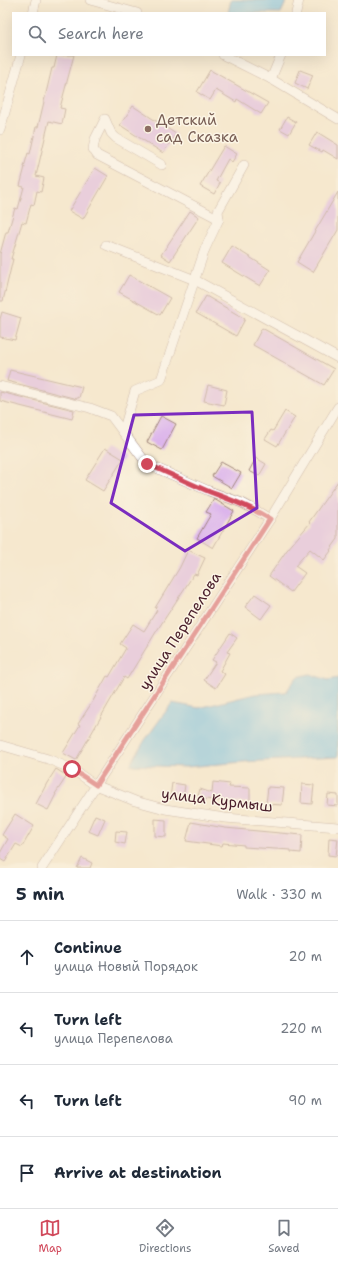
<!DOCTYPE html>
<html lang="en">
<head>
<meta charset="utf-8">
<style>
  :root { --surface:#fff; --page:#f2f2f3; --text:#1f2937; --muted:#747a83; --line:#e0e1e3; --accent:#d1495b }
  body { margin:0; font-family:"Shantell Sans",sans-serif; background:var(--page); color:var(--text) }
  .stop { position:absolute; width:12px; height:12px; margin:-9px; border:3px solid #d1495b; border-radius:50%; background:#fff }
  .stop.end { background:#d1495b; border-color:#fff; box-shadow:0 1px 4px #0008 }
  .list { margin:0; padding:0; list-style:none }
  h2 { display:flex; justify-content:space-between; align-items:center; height:52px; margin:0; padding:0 16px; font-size:17px }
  h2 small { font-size:13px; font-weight:400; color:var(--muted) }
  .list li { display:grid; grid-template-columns:26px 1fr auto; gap:12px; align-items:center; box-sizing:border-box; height:72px; padding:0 16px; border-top:1px solid var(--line) }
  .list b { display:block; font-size:15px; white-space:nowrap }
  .list p { margin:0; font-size:13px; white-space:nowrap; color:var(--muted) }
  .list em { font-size:13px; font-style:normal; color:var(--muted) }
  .icon { flex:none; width:22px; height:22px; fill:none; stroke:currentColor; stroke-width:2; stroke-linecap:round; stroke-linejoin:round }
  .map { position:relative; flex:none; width:338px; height:868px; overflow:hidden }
  .search { position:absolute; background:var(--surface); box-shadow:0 4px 16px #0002; left:12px; right:12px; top:12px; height:44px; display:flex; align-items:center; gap:10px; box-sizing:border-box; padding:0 14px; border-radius:0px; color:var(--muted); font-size:15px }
  .sheet { height:340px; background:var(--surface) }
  nav { display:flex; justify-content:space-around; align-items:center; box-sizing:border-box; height:56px; border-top:1px solid var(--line); background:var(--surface); font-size:11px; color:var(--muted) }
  nav a { display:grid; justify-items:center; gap:2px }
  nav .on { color:var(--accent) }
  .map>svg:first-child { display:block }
  .water { fill:#6bbde7; stroke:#5a6e89 }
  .building { fill:#d9afec }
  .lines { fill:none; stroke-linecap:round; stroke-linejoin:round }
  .minor-casing { stroke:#a0847c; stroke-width:10 }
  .minor { stroke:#fff; stroke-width:9 }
  .route { stroke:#d1495b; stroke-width:5 }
  .marked { fill:none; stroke:#7b2cbf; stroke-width:3; stroke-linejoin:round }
  .education-dot { fill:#8d6e63; stroke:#fcf5e5; stroke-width:1.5 }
  .labels { text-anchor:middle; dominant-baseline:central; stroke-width:3; stroke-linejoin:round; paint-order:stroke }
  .education-label { font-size:15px; fill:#785e54; stroke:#fcf5e5; text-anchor:start }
  .street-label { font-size:15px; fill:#4a1f2b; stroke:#fcf5e5 }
</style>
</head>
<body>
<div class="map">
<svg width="338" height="868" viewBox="0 0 338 868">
  <rect width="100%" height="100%" fill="#fcf5e5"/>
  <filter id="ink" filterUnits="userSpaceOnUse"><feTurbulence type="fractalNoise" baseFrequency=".025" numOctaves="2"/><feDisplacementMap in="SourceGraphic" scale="8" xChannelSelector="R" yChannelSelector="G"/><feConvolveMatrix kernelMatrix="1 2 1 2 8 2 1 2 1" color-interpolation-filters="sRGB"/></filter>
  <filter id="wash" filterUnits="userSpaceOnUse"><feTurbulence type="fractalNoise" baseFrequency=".012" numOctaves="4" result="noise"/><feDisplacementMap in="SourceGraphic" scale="16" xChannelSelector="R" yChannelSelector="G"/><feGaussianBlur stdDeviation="0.9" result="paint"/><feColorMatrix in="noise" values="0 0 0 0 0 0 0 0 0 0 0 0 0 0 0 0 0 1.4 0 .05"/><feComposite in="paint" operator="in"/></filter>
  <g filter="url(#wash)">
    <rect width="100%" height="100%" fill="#f5e8ce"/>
    <g class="water">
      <path d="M231,0H287L281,13H228Z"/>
      <path d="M310,674L328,680L338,678V757L242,762L186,767L130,765L145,740L172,703L199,708L255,694L286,692L297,677Z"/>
    </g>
    <g id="blocks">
      <g class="building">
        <path d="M57,55H74L60,108L65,109L62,124L49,121L36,176L44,178L41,192L37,191L34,205L31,204L26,223L22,222L11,259H13L3,301H0V254L6,232H8L15,208L18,209L24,187L20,186L25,167H24L28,153L30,154L36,127H38L52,68H54Z"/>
        <path d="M210,70L268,103L261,114L237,99L236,102L216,90L210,100L197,92Z"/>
        <path d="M300,70L313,75L307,89L295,83Z"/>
        <path d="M133,106L176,134L163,153L120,125Z"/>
        <path d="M287,117L296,122L289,134L280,129Z"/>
        <path d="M317,132L338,145V159L323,150L322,152L309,145Z"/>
        <path d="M224,146L237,154L232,162L228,159L216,181L220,183L214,194L200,186Z"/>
        <path d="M95,168L108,176L83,219L69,211Z"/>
        <path d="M338,192V230L313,272L297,262Z"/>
        <path d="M190,211L199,217L170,261L161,255Z"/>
        <path d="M232,246L270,270L260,286L222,263Z"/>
        <path d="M129,275L170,298L160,315L119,292Z"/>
        <path d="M206,296L245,319L236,336L196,313Z"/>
        <path d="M2,312L21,318L15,340L0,337V319Z"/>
        <path d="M262,328L334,369L324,385L253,345Z"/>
        <path d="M10,370L82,387L79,398L77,397V399L7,381Z"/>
        <path d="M208,385L227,390L224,405L204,401Z"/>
        <path d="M0,392L74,410L72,419L0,401Z"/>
        <path d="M285,411L295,417L277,446L265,439L271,430L273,431Z"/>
        <path d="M161,416L176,424L162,450L147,442Z"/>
        <path d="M105,448L123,459L103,491L85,480Z"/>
        <path d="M256,458L266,464L259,476L249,471Z"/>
        <path d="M221,462L241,473L232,488L212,476Z"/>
        <path d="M338,481V539L330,550L331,551L324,560L310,549L295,566L305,573L291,592L269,576L287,550L310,523L309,522Z"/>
        <path d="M214,499L234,511L213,548L197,538L211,514L206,512Z"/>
        <path d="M188,550L205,558L197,575L194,574L156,632L127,679L124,677L76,760L63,753L80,725L78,724L93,701L107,676L109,677L126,648L120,644L133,624L144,631L157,610L155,608L180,567Z"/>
        <path d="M255,594L271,605L261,619L245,607Z"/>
        <path d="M230,633L237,638L227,652L230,653L220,671L225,674L216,688L204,680L216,662L212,660Z"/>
        <path d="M56,769L67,776L55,794H56L48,810L36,804L47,783Z"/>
        <path d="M213,782L230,784L229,787L250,788V803L230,802L205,799L204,802L197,800L200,789L212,793Z"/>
        <path d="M172,783L185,785L183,799L170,798Z"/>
        <path d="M302,784L314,785L312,804L301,803Z"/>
        <path d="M268,787L284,788L282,805L266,804Z"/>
        <path d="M328,794L338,795V806L327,805Z"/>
        <path d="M15,814L34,826L22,847L16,844L5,862L0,859V853L8,839L2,835Z"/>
        <path d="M95,815L105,819L98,835L88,831Z"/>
        <path d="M155,819L166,820V837L155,836Z"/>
        <path d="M191,822L225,828L302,835L301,853L291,852V850L244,847V845L223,843L222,846L186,841Z"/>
        <path d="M116,831L127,832L125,844L115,842Z"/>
        <path d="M329,838L338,839L336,856L328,855Z"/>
        <path d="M82,858L92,863L90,868H77Z"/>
      </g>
    </g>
  </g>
  <g filter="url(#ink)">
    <use href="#blocks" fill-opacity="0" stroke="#a0847c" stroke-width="1"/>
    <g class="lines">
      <defs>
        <g id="minor">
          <path d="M90,0L137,13"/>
          <path d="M33,13L36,0"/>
          <path d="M296,13L299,0"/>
          <path d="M223,55L271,79L338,119"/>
          <path d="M271,79L281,55"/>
          <path d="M0,130L21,55"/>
          <path d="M162,165L116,138L111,133L105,119L95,139L93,149L97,155L219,219"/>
          <path d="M106,245L195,280L338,358"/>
          <path d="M0,386L90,408L111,416L147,464L209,491L242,503L257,511L270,519"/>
          <path d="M123,432L135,391L161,380L205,249L219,219L218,211L244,165"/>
          <path d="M0,745L48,759L72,769L95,785L135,801L165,809L225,818L338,827"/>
          <path d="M42,868L270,519L338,407"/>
        </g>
      </defs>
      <use href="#minor" class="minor-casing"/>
      <use href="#minor" class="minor"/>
    </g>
  </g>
  <g class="lines" filter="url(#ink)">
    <path class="route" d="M72,769L96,785L270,519C251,507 231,500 210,492C189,483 168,473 147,464"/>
  </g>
  <path d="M0 0H338V868H0ZM252,412L257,508L185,551L111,503L134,415Z" fill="#f5e8ce" fill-opacity=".55" fill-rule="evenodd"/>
  <path class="marked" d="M252,412L257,508L185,551L111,503L134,415Z"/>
  <circle class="education-dot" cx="148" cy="129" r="4"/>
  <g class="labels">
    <g class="education-label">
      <text x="156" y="120">Детский<tspan x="156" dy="17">сад Сказка</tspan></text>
    </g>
    <g class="street-label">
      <text transform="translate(180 631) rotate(-57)">улица Перепелова</text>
      <text transform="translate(217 800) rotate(7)">улица Курмыш</text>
    </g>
  </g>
</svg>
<div class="stop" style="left:72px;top:769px"></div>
<div class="stop end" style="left:147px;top:464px"></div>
<div class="search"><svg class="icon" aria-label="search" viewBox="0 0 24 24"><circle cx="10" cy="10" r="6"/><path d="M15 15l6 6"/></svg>Search here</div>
</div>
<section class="sheet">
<h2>5 min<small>Walk · 330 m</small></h2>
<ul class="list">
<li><svg class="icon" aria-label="ahead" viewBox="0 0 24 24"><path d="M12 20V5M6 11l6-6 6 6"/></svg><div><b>Continue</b><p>улица Новый Порядок</p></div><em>20 m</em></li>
<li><svg class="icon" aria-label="left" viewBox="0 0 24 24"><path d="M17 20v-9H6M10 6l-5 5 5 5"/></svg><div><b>Turn left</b><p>улица Перепелова</p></div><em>220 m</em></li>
<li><svg class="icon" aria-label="left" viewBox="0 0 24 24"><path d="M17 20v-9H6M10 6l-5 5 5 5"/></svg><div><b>Turn left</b></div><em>90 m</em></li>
<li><svg class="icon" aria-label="arrive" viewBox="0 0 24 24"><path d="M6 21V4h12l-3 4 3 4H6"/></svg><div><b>Arrive at destination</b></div></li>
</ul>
</section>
<nav>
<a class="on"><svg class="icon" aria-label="map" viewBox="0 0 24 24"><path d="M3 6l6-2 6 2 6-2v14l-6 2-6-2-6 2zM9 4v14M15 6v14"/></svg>Map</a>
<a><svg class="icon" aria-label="directions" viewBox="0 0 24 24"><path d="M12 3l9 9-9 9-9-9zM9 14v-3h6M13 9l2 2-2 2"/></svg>Directions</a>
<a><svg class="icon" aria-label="saved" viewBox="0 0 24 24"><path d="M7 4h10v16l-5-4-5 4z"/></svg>Saved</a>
</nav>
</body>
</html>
